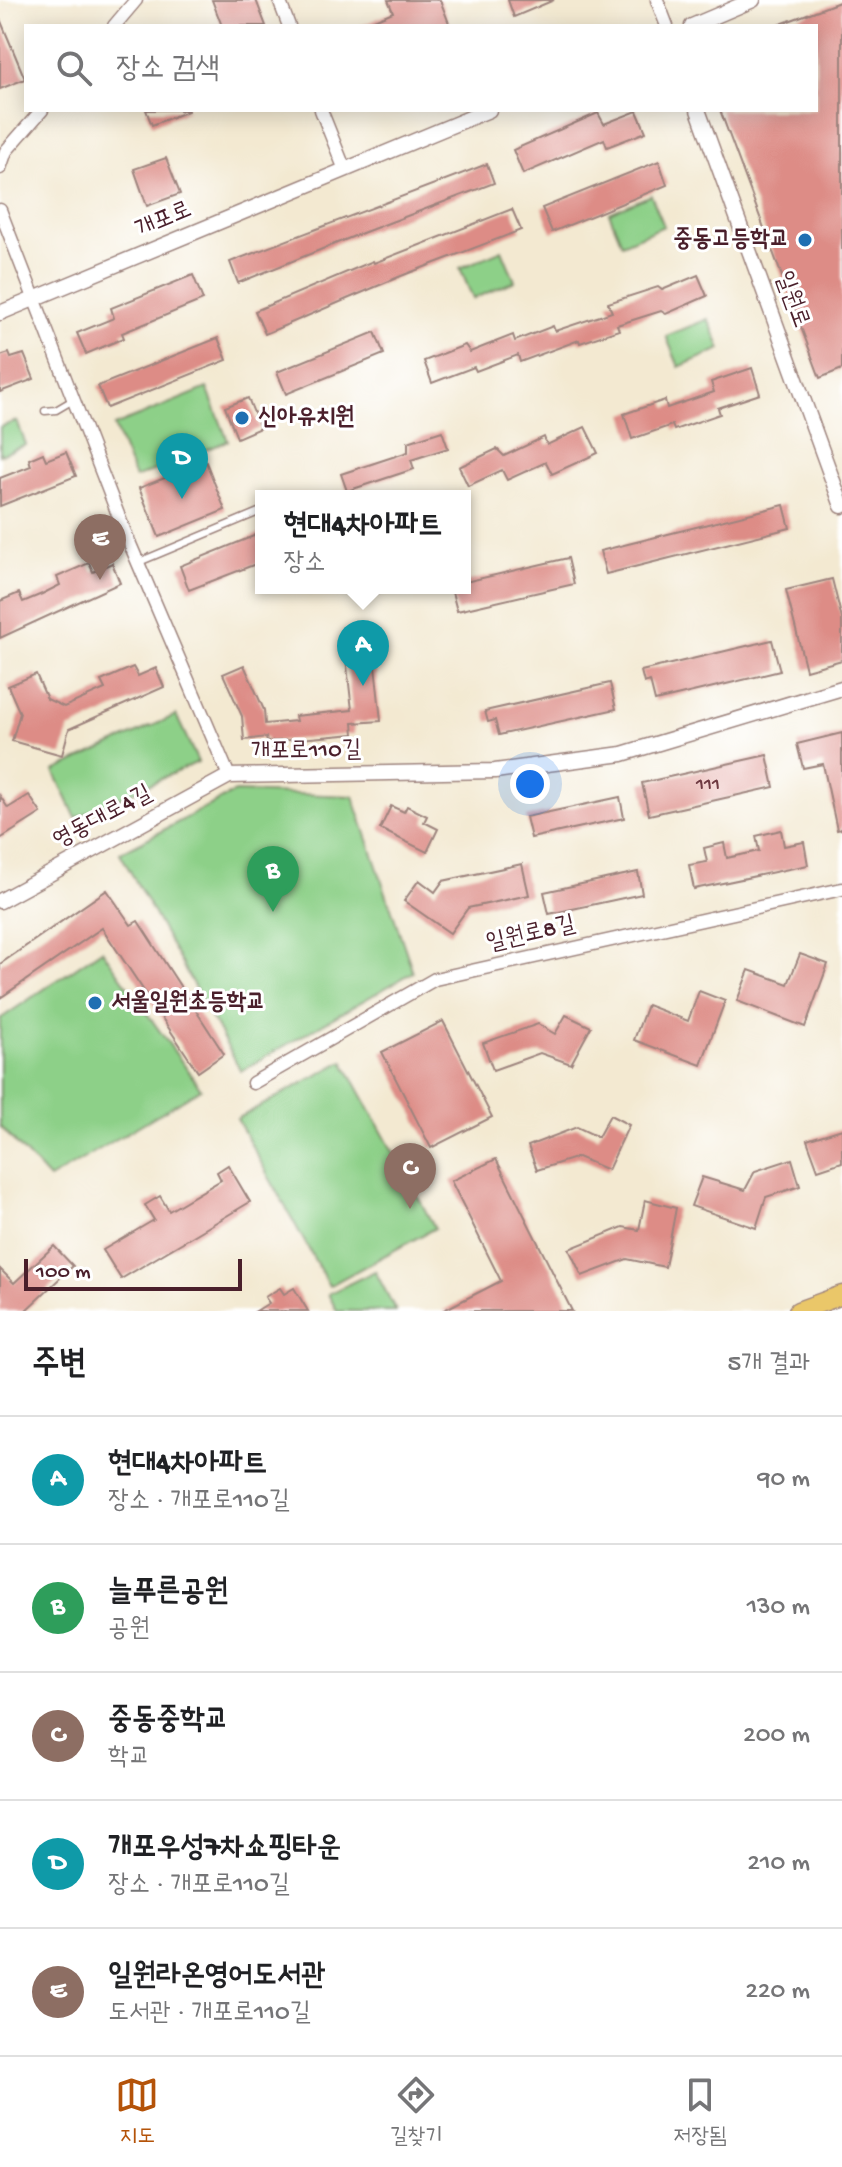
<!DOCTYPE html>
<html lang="ko">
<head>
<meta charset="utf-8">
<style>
  :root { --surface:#fff; --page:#f2f2f2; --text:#202124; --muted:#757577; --line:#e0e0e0; --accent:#b45309 }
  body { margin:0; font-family:"Gochi Hand","Poor Story",sans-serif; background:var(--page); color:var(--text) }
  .scale { position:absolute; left:24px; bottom:20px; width:218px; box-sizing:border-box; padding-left:8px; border:4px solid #4a1f2b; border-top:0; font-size:22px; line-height:28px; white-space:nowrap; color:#4a1f2b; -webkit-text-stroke:6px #fff; paint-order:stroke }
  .you { position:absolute; left:530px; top:784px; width:28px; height:28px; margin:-20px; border:6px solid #fff; border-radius:50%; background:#1a73e8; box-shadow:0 0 0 12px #1a73e833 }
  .badge { display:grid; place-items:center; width:52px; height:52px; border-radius:50%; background:var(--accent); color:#fff; font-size:26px; font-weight:700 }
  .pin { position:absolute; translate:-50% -66px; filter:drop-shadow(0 2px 4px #0008) }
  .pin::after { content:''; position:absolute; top:42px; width:28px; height:24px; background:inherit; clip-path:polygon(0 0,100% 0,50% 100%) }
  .popup { position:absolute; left:255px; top:490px; width:216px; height:104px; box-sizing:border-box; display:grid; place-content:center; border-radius:0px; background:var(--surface); filter:drop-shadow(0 2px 6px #0005); font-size:26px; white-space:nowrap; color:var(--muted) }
  .popup b { font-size:30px; color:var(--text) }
  .popup::after { content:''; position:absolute; left:50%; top:100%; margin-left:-16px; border:16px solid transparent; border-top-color:var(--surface) }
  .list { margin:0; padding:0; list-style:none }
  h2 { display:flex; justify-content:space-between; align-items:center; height:104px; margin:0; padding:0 32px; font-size:34px }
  h2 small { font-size:26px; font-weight:400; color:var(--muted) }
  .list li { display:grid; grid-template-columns:52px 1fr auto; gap:24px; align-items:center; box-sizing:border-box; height:128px; padding:0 32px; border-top:2px solid var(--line) }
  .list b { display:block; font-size:30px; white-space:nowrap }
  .list p { margin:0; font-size:26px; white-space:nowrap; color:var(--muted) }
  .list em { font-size:26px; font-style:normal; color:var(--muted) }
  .icon { flex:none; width:44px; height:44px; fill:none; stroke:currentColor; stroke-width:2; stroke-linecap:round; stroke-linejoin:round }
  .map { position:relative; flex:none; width:842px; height:1311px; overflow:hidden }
  .search { position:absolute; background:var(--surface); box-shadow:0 4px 20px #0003; left:24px; right:24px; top:24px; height:88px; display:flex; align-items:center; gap:20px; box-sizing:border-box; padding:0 28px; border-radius:0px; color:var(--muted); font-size:30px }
  .sheet { height:744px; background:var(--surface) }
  nav { display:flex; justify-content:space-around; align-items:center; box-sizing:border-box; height:112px; border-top:2px solid var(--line); background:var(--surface); font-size:22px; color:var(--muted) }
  nav a { display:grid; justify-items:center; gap:4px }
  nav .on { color:var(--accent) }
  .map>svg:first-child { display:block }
  .green { fill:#8dd088; stroke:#6c785a; stroke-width:2 }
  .building { fill:#dd8c86 }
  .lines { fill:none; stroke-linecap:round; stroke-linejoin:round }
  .service-casing { stroke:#9e847e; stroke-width:9 }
  .minor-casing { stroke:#9e847e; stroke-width:15 }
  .tertiary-casing { stroke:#9e847e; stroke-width:17 }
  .primary-casing { stroke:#9e847e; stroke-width:21 }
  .service { stroke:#fff; stroke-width:6 }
  .minor { stroke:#fff; stroke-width:12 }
  .tertiary { stroke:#fff; stroke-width:14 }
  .primary { stroke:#eac769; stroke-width:18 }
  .poi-dot { fill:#1f6fb2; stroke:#fff; stroke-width:3 }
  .labels { text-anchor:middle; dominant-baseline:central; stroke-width:6; stroke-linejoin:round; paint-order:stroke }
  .number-label { font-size:20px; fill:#6f3a42 }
  .street-label { font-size:24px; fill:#4a1f2b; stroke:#fff }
  .poi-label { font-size:24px; font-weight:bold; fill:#4a1f2b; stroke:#fff; text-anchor:start }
</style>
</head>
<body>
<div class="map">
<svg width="842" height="1311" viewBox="0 0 842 1311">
  <rect width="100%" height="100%" fill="#fff"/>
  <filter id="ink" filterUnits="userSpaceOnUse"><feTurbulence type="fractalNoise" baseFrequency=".0125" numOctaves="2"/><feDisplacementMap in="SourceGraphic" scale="16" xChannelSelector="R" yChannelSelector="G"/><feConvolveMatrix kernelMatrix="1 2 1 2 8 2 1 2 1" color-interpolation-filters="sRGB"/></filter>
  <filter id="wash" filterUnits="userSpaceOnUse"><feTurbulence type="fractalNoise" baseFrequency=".006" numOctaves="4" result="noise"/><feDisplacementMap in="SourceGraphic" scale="32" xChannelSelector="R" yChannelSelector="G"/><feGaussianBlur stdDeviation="1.8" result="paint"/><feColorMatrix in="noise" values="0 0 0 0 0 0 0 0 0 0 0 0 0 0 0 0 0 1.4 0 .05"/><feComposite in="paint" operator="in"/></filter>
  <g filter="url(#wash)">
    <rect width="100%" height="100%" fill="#f3e9d1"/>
    <g class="green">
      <path d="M651,195L664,226L622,244L609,213Z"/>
      <path d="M502,250L515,281L473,299L460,268Z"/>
      <path d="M708,319L721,349L679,367L666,336Z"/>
      <path d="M207,388L228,441L135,478L114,426Z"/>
      <path d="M17,421L26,445L0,455V427Z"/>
      <path d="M176,715L198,762L76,818L54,771Z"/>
      <path d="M235,792L353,796L413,972L241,1071L120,853Z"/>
      <path d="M102,950L201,1089L49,1179L0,1126V1019Z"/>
      <path d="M343,1061L435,1228L329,1286L237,1119Z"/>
      <path d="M375,1271L396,1311H337L328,1294Z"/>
    </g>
    <g id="blocks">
      <g class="building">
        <path d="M212,0H256L266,26H222Z"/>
        <path d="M388,0H440L450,26H360L393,12Z"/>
        <path d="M508,0H554L514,17Z"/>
        <path d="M842,1V369L820,378L720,110H816V26L778,25Z"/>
        <path d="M0,19L25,79L0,89Z"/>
        <path d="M146,110H188V111L152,125Z"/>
        <path d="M637,111L646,132L607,147L604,139L523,174L513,150L598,113L604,124Z"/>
        <path d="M166,158L180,194L147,206L134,169Z"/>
        <path d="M659,161L667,185L552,232L542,208Z"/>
        <path d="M487,164L494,183L357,235L238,283L230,262Z"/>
        <path d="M512,209L521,230L401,276L265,334L255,311L373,261L374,263Z"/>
        <path d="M193,275L203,300L122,333L124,338L86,354L77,333L114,318L111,308Z"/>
        <path d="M698,275L707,296L666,314L661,311L617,325L619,330L580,343L579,340L520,362L518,355L476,371L474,367L432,383L424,361L465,345L470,352L513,335L515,341L553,326L555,331L612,312L608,303L658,287L662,290Z"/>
        <path d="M375,332L384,354L286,394L277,372Z"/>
        <path d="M218,338L227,360L107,408L98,386Z"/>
        <path d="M9,353L11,358L24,354L34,379L0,392V356Z"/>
        <path d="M752,368L760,394L718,408L720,414L674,430L672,425L632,439L624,414L665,400L667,408L714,392L711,382Z"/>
        <path d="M248,398L260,428L237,438L225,407Z"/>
        <path d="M585,427L598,453L552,474L546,462L507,480L502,470L468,486L459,467L497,449L504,456L544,437L547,445Z"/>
        <path d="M442,431L448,448L411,460L414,469L347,491L341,474L408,452V442Z"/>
        <path d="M66,452L76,476L0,506V478L31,466L29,459L43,453L46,460Z"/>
        <path d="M206,462L225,510L159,537L139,488Z"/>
        <path d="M784,505L790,528L606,574L600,551Z"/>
        <path d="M261,533V562L189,590L180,566Z"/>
        <path d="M568,558L574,584L457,611L451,588H465V582Z"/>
        <path d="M89,563L93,572L112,563L120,583L0,638V601L19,593L23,602L42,594L60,585L57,577Z"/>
        <path d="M832,579L842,619V660L806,670L786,590Z"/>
        <path d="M371,629L381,721L353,723L354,734L267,742L266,737L244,740L242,716L223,674L244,665L264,710L265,724L296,721L295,716L352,710L343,631Z"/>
        <path d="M772,640L780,671L655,701L650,681L644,683L641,671Z"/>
        <path d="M133,667L138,676L156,668L164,687L69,729L62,755L12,741L20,713L8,686L36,674L47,699L64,707L105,689L101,681Z"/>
        <path d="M610,683L616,709L499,735L495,720L488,722L485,711Z"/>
        <path d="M842,733V829L837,830L823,764L803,768L797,744Z"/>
        <path d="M767,755L774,787L649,815L642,783Z"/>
        <path d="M29,795L41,813L0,839V796L8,808Z"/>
        <path d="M620,797L624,818L531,838L526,817Z"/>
        <path d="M391,806L404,812L407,806L427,816L424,822L438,829L427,852L380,829Z"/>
        <path d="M781,830L784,846L804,842L808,865L694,889L689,865L707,862L704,848L724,843L727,858L759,851L756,836Z"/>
        <path d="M522,864L529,895L468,908L450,933L404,901L419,880L435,892L443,881Z"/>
        <path d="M638,872L642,894L549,914L544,892Z"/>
        <path d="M107,890L131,925L138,921L224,1054L198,1072L102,928L0,998V964Z"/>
        <path d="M800,954L828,964L805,1027L737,1001L749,970L788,984Z"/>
        <path d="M699,991L725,1001L701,1065L634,1040L647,1005L688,1021Z"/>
        <path d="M566,1015L591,1027L571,1064L540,1053L493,1070L483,1043L538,1024L555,1034Z"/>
        <path d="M443,1021L492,1117L431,1148L382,1052Z"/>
        <path d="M610,1115L629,1125L608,1170L578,1157L537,1170L528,1146L577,1127L598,1137Z"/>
        <path d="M842,1129V1162L818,1170L807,1140Z"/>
        <path d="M496,1159L572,1311H442L501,1281L451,1181Z"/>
        <path d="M792,1159L800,1186L766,1197L756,1228L691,1206L702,1177L745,1190L755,1171Z"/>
        <path d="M228,1165L250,1202L121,1279L103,1250L154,1220L145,1205L160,1196L169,1211L221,1180L217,1172Z"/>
        <path d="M645,1200L676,1208L665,1267L627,1259L582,1276L569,1249L623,1227L639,1230Z"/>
        <path d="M54,1246L73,1266L25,1311H0V1269L14,1283Z"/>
        <path d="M280,1288L284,1294L294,1288L308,1311H256L269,1303L265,1297Z"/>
      </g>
    </g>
  </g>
  <g filter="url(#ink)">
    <use href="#blocks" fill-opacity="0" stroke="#9e847e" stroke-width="2"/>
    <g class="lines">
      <defs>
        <g id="service">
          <path d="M45,411L56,410L73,400"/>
          <path d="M298,496L302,495"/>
          <path d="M91,544L124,530"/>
          <path d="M139,562L261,511"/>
        </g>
        <g id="minor">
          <path d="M279,0L289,26"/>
          <path d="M657,0L667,26"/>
          <path d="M114,26L136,0"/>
          <path d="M321,110L345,170"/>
          <path d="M0,168L6,151L42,110"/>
          <path d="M0,210L124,530L229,776"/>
          <path d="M253,1083L435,979L842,889"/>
        </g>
        <g id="tertiary">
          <path d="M692,26L753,0"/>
          <path d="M698,110L842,506"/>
          <path d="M0,313L489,110"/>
          <path d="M0,901L229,776L495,771L622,754L842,688"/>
        </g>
        <path id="primary" d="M798,1311L842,1295"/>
      </defs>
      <use href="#service" class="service-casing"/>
      <use href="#minor" class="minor-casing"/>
      <use href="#tertiary" class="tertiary-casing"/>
      <use href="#primary" class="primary-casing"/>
      <use href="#service" class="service"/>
      <use href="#minor" class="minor"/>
      <use href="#tertiary" class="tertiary"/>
      <use href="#primary" class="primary"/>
    </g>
  </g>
  <g class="poi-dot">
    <circle cx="805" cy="240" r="8"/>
    <circle cx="242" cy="418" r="8"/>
    <circle cx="95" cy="1003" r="8"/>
  </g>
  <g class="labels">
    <g class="number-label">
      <text x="708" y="785">111</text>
    </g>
    <g class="street-label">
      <text transform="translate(164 221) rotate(-23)">개포로</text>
      <text transform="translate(791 300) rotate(70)">일원로</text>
      <text transform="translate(306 752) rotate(-1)">개포로110길</text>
      <text transform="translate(103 818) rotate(-28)">영동대로4길</text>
      <text transform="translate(531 935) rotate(-13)">일원로8길</text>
    </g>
    <g class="poi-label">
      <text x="789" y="240" text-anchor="end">중동고등학교</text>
      <text x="258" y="418">신아유치원</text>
      <text x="111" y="1003">서울일원초등학교</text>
    </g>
  </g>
</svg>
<div class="scale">100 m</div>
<div class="you"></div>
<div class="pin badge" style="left:363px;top:686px;background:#0f9aa8">A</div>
<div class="popup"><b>현대4차아파트</b>장소</div>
<div class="pin badge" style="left:273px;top:912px;background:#2e9e5b">B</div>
<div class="pin badge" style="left:410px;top:1209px;background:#8d6e63">C</div>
<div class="pin badge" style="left:182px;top:499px;background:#0f9aa8">D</div>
<div class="pin badge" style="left:100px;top:580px;background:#8d6e63">E</div>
<div class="search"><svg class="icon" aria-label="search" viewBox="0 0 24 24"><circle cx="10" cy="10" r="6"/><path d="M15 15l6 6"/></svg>장소 검색</div>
</div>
<section class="sheet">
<h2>주변<small>5개 결과</small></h2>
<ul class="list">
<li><span class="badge" style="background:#0f9aa8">A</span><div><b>현대4차아파트</b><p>장소 · 개포로110길</p></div><em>90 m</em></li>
<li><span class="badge" style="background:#2e9e5b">B</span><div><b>늘푸른공원</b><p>공원</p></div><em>130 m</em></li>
<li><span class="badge" style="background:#8d6e63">C</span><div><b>중동중학교</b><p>학교</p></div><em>200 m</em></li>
<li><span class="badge" style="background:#0f9aa8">D</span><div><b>개포우성7차쇼핑타운</b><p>장소 · 개포로110길</p></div><em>210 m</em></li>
<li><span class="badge" style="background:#8d6e63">E</span><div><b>일원라온영어도서관</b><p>도서관 · 개포로110길</p></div><em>220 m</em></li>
</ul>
</section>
<nav>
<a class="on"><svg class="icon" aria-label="map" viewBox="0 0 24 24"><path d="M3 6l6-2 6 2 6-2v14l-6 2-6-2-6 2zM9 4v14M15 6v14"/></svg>지도</a>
<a><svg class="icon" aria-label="directions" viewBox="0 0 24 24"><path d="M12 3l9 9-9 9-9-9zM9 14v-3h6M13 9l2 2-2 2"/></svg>길찾기</a>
<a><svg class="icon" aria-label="saved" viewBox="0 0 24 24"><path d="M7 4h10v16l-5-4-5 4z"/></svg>저장됨</a>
</nav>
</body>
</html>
